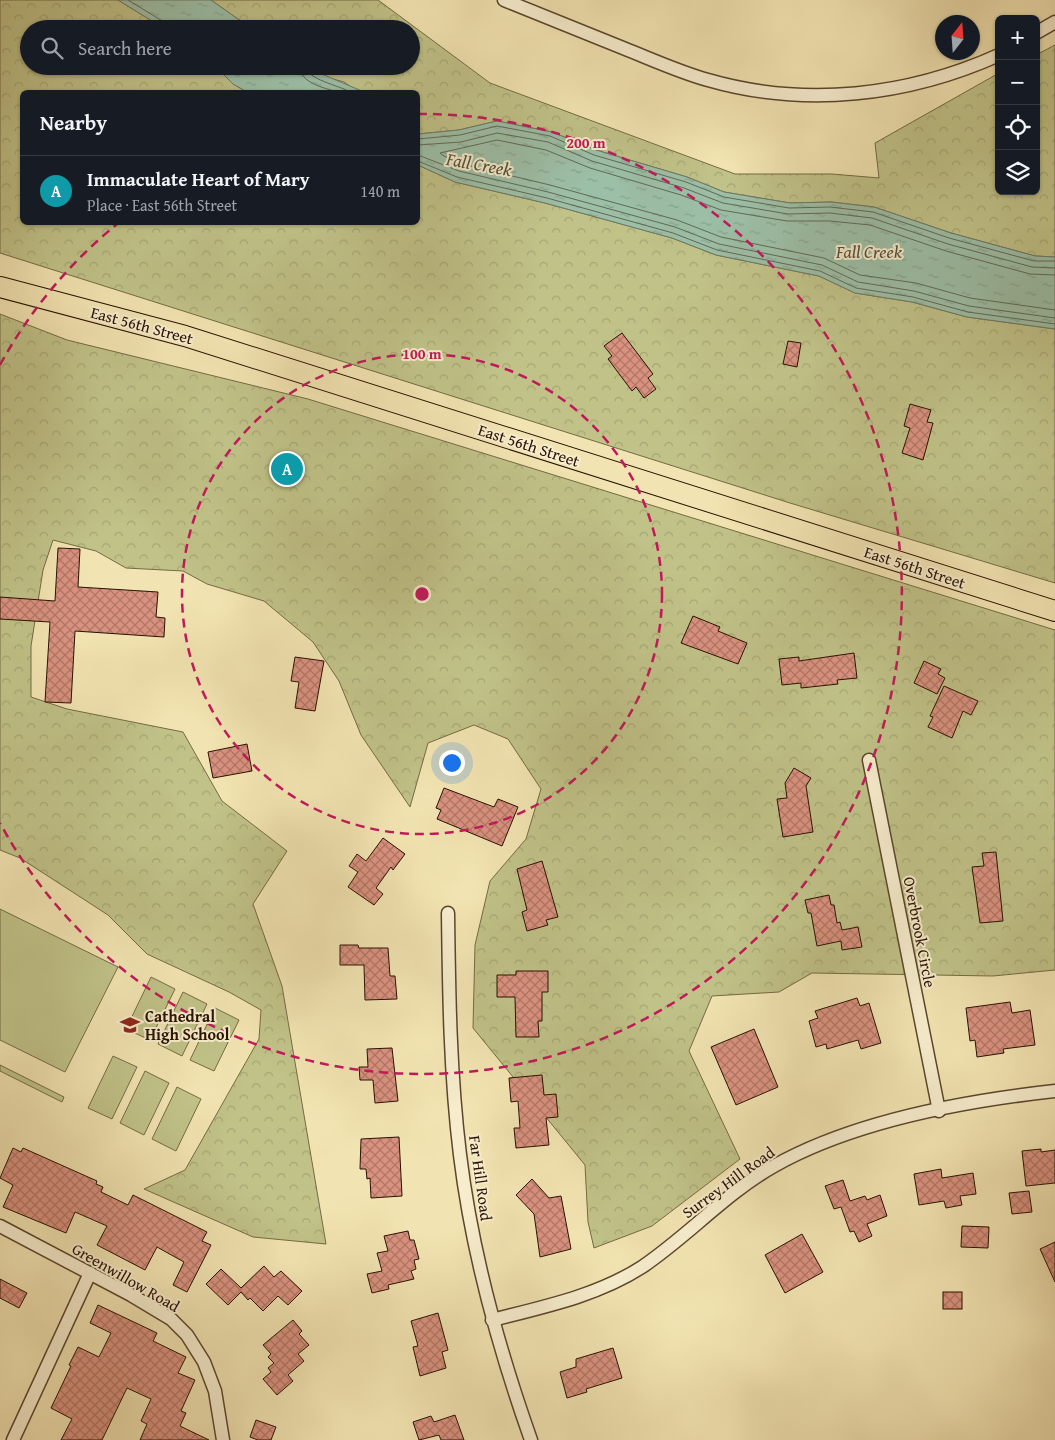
<!DOCTYPE html>
<html lang="en">
<head>
<meta charset="utf-8">
<style>
  :root { --surface:#171b24; --page:#242831; --text:#f1f3f6; --muted:#9ea1a6; --line:#363941; --accent:#2563eb }
  body { margin:0; font-family:"Gentium Book Plus",serif; background:var(--page); color:var(--text) }
  .controls { position:absolute; right:15px; top:15px; display:grid; overflow:hidden; border-radius:8px; box-shadow:0 1px 4px #0004 }
  .controls button { width:45px; height:45px; display:grid; place-items:center; padding:0; border:0; border-bottom:1px solid var(--line); background:var(--surface); color:var(--text); font:25px sans-serif }
  .compass { position:absolute; left:935px; top:15px; width:45px; height:45px; border-radius:50%; background:var(--surface); box-shadow:0 1px 4px #0004; rotate:17deg }
  .you { position:absolute; left:451px; top:762px; width:18px; height:18px; margin:-12px; border:4px solid #fff; border-radius:50%; background:#1a73e8; box-shadow:0 0 0 8px #1a73e833 }
  .badge { display:grid; place-items:center; width:32px; height:32px; border-radius:50%; background:var(--accent); color:#fff; font-size:16px; font-weight:700 }
  .pin { position:absolute; translate:-50% -50%; border:2px solid #fff; box-shadow:0 1px 5px #0006 }
  .list { margin:0; padding:0; list-style:none }
  h2 { display:flex; justify-content:space-between; align-items:center; height:65px; margin:0; padding:0 20px; font-size:21px }
  h2 small { font-size:16px; font-weight:400; color:var(--muted) }
  .list li { display:grid; grid-template-columns:32px 1fr auto; gap:15px; align-items:center; box-sizing:border-box; height:70px; padding:0 20px; border-top:1px solid var(--line) }
  .list b { display:block; font-size:19px; white-space:nowrap }
  .list p { margin:0; font-size:16px; white-space:nowrap; color:var(--muted) }
  .list em { font-size:16px; font-style:normal; color:var(--muted) }
  .icon { flex:none; width:28px; height:28px; fill:none; stroke:currentColor; stroke-width:2; stroke-linecap:round; stroke-linejoin:round }
  .map { position:relative; flex:none; width:1055px; height:1440px; overflow:hidden }
  .search { position:absolute; background:var(--surface); box-shadow:0 1px 4px #0004; left:20px; top:20px; width:400px; height:55px; display:flex; align-items:center; gap:12px; box-sizing:border-box; padding:0 18px; border-radius:28px; color:var(--muted); font-size:19px }
  .panel { position:absolute; background:var(--surface); box-shadow:0 1px 4px #0004; left:20px; top:90px; width:400px; height:135px; border-radius:8px }
  .map>svg:first-child { display:block }
  .grass { fill:#c0c288; stroke:#746a44 }
  .forest { fill:url(#forest-crowns); stroke:#746a44 }
  .water { fill:url(#water-ripples); stroke:#6e7965 }
  .lines { fill:none; stroke-linecap:round; stroke-linejoin:round }
  .shore { stroke:#626854; stroke-width:1 }
  .building { fill:url(#building-cross-hatch); stroke:#281101 }
  .minor-casing { stroke:#5a462d; stroke-width:15 }
  .primary-casing { stroke:#281101; stroke-width:22 }
  .minor { stroke:#f7edcd; stroke-width:12 }
  .primary { stroke:#f2e4b2; stroke-width:20 }
  .ring { fill:none; stroke:#c2185b; stroke-width:2.5; stroke-dasharray:9 6 }
  .labels { text-anchor:middle; dominant-baseline:central; stroke-width:4; stroke-linejoin:round; paint-order:stroke }
  .street-label { font-size:16px; fill:#281101; stroke:#f7edcd }
  .poi-label { font-size:16px; font-weight:bold; fill:#281101; stroke:#f7edcd; text-anchor:start }
  .water-label { font-size:18px; font-style:italic; fill:#514e3b; stroke:#f7edcd }
  .centre { fill:#c2185b; stroke:#f7edcd; stroke-width:2.5 }
  .ring-label { font-size:15px; text-anchor:middle; font-weight:bold; fill:#c2185b; stroke:#f7edcd; stroke-width:4; stroke-linejoin:round; paint-order:stroke }
</style>
</head>
<body>
<div class="map">
<svg width="1055" height="1440" viewBox="0 0 1055 1440">
  <defs>
    <pattern id="forest-crowns" width="20" height="18" patternUnits="userSpaceOnUse" patternTransform="scale(1.25)"><rect width="20" height="18" fill="#c0c288"/><path d="M2 6a3 3 0 1 1 6 0M12 15a3 3 0 1 1 6 0" fill="none" stroke="#a5a674"/></pattern>
    <pattern id="water-ripples" width="26" height="14" patternUnits="userSpaceOnUse" patternTransform="scale(1.25)"><rect width="26" height="14" fill="#9cbfa7"/><path d="M2 4q2-2 4 0t4 0M15 11q2-2 4 0t4 0" fill="none" stroke="#86a38e"/></pattern>
    <pattern id="building-cross-hatch" width="8" height="8" patternUnits="userSpaceOnUse" patternTransform="scale(1.25)"><rect width="8" height="8" fill="#da9280"/><path d="M0 0l8 8M0 8l8-8" fill="none" stroke="#b17666"/></pattern>
  </defs>
  <rect width="100%" height="100%" fill="#f2e4b2"/>
  <filter id="stains"><feTurbulence type="fractalNoise" baseFrequency=".004" numOctaves="4"/><feColorMatrix values="0 0 0 0 .2 0 0 0 0 .09 0 0 0 0 .02 0 0 0 .5 -.17"/></filter>
  <radialGradient id="worn" r=".72"><stop offset=".6" stop-color="#630" stop-opacity="0"/><stop offset="1" stop-color="#630" stop-opacity=".3"/></radialGradient>
  <g class="grass">
    <path d="M0,909L118,967L65,1072L0,1040Z"/>
    <path d="M151,977L175,989L150,1040L126,1029Z"/>
    <path d="M183,992L207,1004L182,1056L158,1044Z"/>
    <path d="M215,1008L239,1020L214,1071L190,1060Z"/>
    <path d="M113,1056L137,1067L112,1119L88,1108Z"/>
    <path d="M0,1065L64,1097L62,1102L0,1071Z"/>
    <path d="M145,1071L169,1083L144,1135L120,1123Z"/>
    <path d="M177,1087L201,1099L176,1151L152,1139Z"/>
  </g>
  <g class="forest">
    <path d="M0,0H118L165,29H29V66H215L233,84L247,92H22V222H418V165L455,182L545,203L672,238L716,255L819,276L855,293L912,302L967,317L1055,329V583L790,503L0,253Z"/>
    <path d="M211,0H378L490,83L735,174H832L879,178L875,143L999,73V191H1036V55L1055,45V257L1035,256L951,233L874,207L831,202L790,203L724,192L687,177L596,150L552,132L497,121L459,130L418,134V92H358L344,82L322,76L314,70L303,66H411V29H252Z"/>
    <path d="M0,314L67,340L308,399L1055,630V970L993,976L812,973L779,992L712,996L689,1051L740,1159L652,1226L594,1248L588,1222L585,1165L473,1028L475,945L490,881L526,839L541,789L508,739L474,725L428,743L410,807L361,735L339,681L313,642L264,601L207,584L183,571L126,568L96,551L53,540L43,570L31,646V697L67,709L183,732L222,801L287,851L253,904L282,986L326,1244L253,1237L144,1189L185,1170L259,1039L261,1010L229,992L147,954L108,915L20,858L0,850Z"/>
  </g>
  <g class="water">
    <path d="M118,0H211L252,29H165Z"/>
    <path d="M215,66H303L364,92H247L233,84Z"/>
    <path d="M497,121L552,132L596,150L687,177L724,192L790,203L831,202L874,207L951,233L1035,256L1055,257V329L967,317L912,302L855,293L819,276L716,255L672,238L545,203L455,182L418,165V134L459,130Z"/>
  </g>
  <g class="lines">
    <g class="shore">
      <path d="M128,0L164,22L167,29"/>
      <path d="M299,66C300,83 324,88 338,92"/>
      <path d="M305,66C307,80 339,85 350,92"/>
      <path d="M418,139L460,135L497,126L550,136L594,155L686,182L724,197L789,208L830,207L873,212L949,238L1034,261H1055"/>
      <path d="M418,145L461,142L497,133L548,142L592,161L684,188L723,203L788,214L830,213L872,218L948,244L1032,267L1055,268"/>
      <path d="M418,155L459,171L548,192L675,227L719,244L822,265L858,282L914,291L969,306L1055,318"/>
      <path d="M418,161L457,177L547,198L673,233L717,250L820,271L856,288L913,297L968,312L1055,324"/>
      <path d="M1055,275L1030,274L946,251L870,225L830,221H787L721,210L681,195L590,168L546,150L497,140L440,153L442,155L462,164L550,185L677,220L721,237L824,258L860,275L916,283L970,298L1055,310"/>
    </g>
  </g>
  <g class="building">
    <path d="M622,333L653,374L648,378L656,389L644,398L636,387L632,391L608,359L612,356L604,346Z"/>
    <path d="M788,341L801,343L797,367L783,364Z"/>
    <path d="M910,404L931,410L927,422L933,423L923,460L902,453L910,428L904,426Z"/>
    <path d="M58,548L80,549L78,587L158,592L156,617L165,618L164,637L75,631L71,703L45,702L50,622L0,619V597L55,601Z"/>
    <path d="M693,616L720,627L718,631L747,643L738,664L681,643Z"/>
    <path d="M854,653L857,678L837,680L838,684L801,688V683L782,685L779,659L799,657V661Z"/>
    <path d="M295,657L324,661L315,711L295,708L299,682L291,681Z"/>
    <path d="M924,661L941,669L938,674L945,678L937,694L914,683Z"/>
    <path d="M944,686L978,701L971,715L963,711L952,738L928,727L933,717L930,716Z"/>
    <path d="M247,744L252,771L213,778L208,752Z"/>
    <path d="M794,768L811,778L806,786L813,832L783,837L777,799L787,798L785,783Z"/>
    <path d="M444,788L494,807L498,799L518,807L502,846L437,819L441,810L436,808Z"/>
    <path d="M383,838L405,854L393,870L391,867L376,888L383,894L374,905L348,887L358,872L349,866L357,854L366,861Z"/>
    <path d="M996,852L1003,921L980,923L972,867L984,866L982,853Z"/>
    <path d="M542,861L558,917L546,920L548,925L527,931L522,912L527,910L517,869Z"/>
    <path d="M829,895L831,905H834L837,923L840,922L842,930L858,927L862,947L842,950L841,941L817,946L811,913H808L805,900Z"/>
    <path d="M340,945H358L359,948H388L390,976H395L397,999L365,1000L364,965H340Z"/>
    <path d="M516,971H548V992H542V1021H538L539,1037H516L515,997H497V975H516Z"/>
    <path d="M857,998L860,1006L869,1003L881,1043L861,1049L858,1040L827,1049L826,1044L816,1047L809,1021L818,1018L815,1011Z"/>
    <path d="M1010,1002L1012,1013L1030,1010L1035,1045L1003,1049L1004,1053L977,1057L975,1040L970,1041L966,1008Z"/>
    <path d="M754,1029L778,1087L736,1105L711,1047Z"/>
    <path d="M392,1048L398,1101L375,1103L373,1080H360L359,1067H368L367,1049Z"/>
    <path d="M542,1075L544,1095L556,1094L558,1117L546,1118L549,1145L516,1148L514,1128H520L518,1101L511,1102L509,1078Z"/>
    <path d="M399,1137L402,1196L371,1198L370,1178L367,1179L366,1169H360L361,1139Z"/>
    <path d="M13,1148L21,1152L23,1148L97,1181L96,1184L103,1187L101,1192L128,1205L133,1195L207,1232L202,1241L211,1245L187,1292L173,1285L184,1262L157,1247L145,1270L97,1245L107,1226L75,1212L66,1233L3,1207L13,1185L0,1178Z"/>
    <path d="M1041,1149V1152L1055,1150V1183L1026,1186L1022,1151Z"/>
    <path d="M941,1169L942,1178L973,1173L976,1194L960,1196L962,1205L946,1208L944,1201L919,1205L914,1174Z"/>
    <path d="M532,1179L549,1198L561,1196L571,1249L540,1257L534,1214L516,1195Z"/>
    <path d="M843,1180L850,1201L865,1196L867,1200L880,1195L887,1216L867,1224L872,1236L859,1242L854,1231L850,1232L841,1207L834,1209L825,1186Z"/>
    <path d="M1029,1191L1032,1212L1012,1214L1009,1193Z"/>
    <path d="M962,1226L989,1227L988,1248L961,1247Z"/>
    <path d="M408,1231L410,1240H414L419,1259L414,1260L416,1269L411,1271L414,1279L388,1285L389,1289L372,1293L367,1274L382,1271L377,1253L388,1251L384,1236Z"/>
    <path d="M802,1234L823,1272L785,1293L765,1255Z"/>
    <path d="M1055,1242V1282L1040,1249Z"/>
    <path d="M264,1266L274,1277L281,1271L302,1291L288,1305L278,1296L263,1311L250,1298L248,1300L241,1292L228,1305L206,1284L221,1269L241,1288Z"/>
    <path d="M0,1279L27,1293L19,1308L0,1298Z"/>
    <rect x="943" y="1292" width="19" height="17"/>
    <path d="M98,1305L157,1333L153,1341L186,1357L178,1373L195,1380L181,1411L186,1413L180,1426L209,1440H140L147,1424L141,1421L151,1399L127,1388L102,1440H61L72,1419L51,1408L71,1366L69,1365L78,1347L99,1357L111,1333L90,1323Z"/>
    <path d="M438,1313L448,1350L442,1352L446,1368L420,1376L413,1347L418,1346L411,1321Z"/>
    <path d="M293,1320L302,1331L299,1334L309,1345L298,1354L304,1361L288,1375L293,1381L277,1395L263,1379L271,1372L268,1368L274,1363L268,1357L271,1354L263,1345Z"/>
    <path d="M613,1348L622,1378L586,1389L587,1392L567,1398L560,1372L576,1367V1359Z"/>
    <path d="M455,1415L464,1440H441L439,1435L419,1440L413,1422L431,1416L434,1422Z"/>
    <path d="M256,1420L276,1427L271,1440H258L250,1437Z"/>
  </g>
  <g class="lines">
    <defs>
      <g id="minor">
        <path d="M504,0C544,16 583,32 623,48C651,59 679,72 708,80C805,108 908,96 999,55"/>
        <path d="M1036,33L1055,22"/>
        <path d="M869,760L939,1111"/>
        <path d="M448,913C449,994 450,1074 460,1155C472,1253 498,1347 531,1440"/>
        <path d="M0,1226L131,1295L171,1319L187,1335L204,1362L215,1391L223,1440"/>
        <path d="M492,1320C543,1307 597,1296 642,1267C688,1236 726,1193 774,1166C854,1121 964,1101 1055,1091"/>
        <path d="M13,1440L90,1273"/>
      </g>
      <path id="primary" d="M0,287L185,336L1055,611"/>
    </defs>
    <use href="#minor" class="minor-casing"/>
    <use href="#primary" class="primary-casing"/>
    <use href="#minor" class="minor"/>
    <use href="#primary" class="primary"/>
  </g>
  <g class="ring">
    <circle cx="422" cy="594" r="240"/>
    <path d="M0 365A480 480 0 0 1 117 224M418 114A480 480 0 1 1 0 823"/>
  </g>
  <defs>
    <symbol id="school-bare" viewBox="-9 -9 18 18"><path d="M0-5L7-2L0 1L-7-2ZM-4 1L0 2.5L4 1V4Q0 6-4 4Z" fill="#8f2418" stroke="#f7edcd" stroke-width="2.5" paint-order="stroke"/></symbol>
  </defs>
  <g fill-rule="evenodd">
    <use href="#school-bare" x="116" y="1011" width="28" height="28"/>
  </g>
  <g class="labels">
    <g class="street-label">
      <text transform="translate(142 325) rotate(15)">East 56th Street</text>
      <text transform="translate(529 445) rotate(18)">East 56th Street</text>
      <text transform="translate(915 567) rotate(18)">East 56th Street</text>
      <text transform="translate(920 932) rotate(79)">Overbrook Circle</text>
      <text transform="translate(481 1178) rotate(82)">Far Hill Road</text>
      <text transform="translate(728 1182) rotate(-36)">Surrey Hill Road</text>
      <text transform="translate(126 1277) rotate(30)">Greenwillow Road</text>
    </g>
    <g class="poi-label">
      <text x="145" y="1016">Cathedral<tspan x="145" dy="18">High School</tspan></text>
    </g>
    <g class="water-label">
      <text transform="translate(479 164) rotate(10)">Fall Creek</text>
      <text x="869" y="251">Fall Creek</text>
    </g>
  </g>
  <circle cx="422" cy="594" r="8" class="centre"/>
  <g class="ring-label">
    <text x="586" y="148">200 m</text>
    <text x="422" y="359">100 m</text>
  </g>
  <rect width="100%" height="100%" filter="url(#stains)"/>
  <rect width="100%" height="100%" fill="url(#worn)"/>
</svg>
<div class="controls">
<button>+</button>
<button>−</button>
<button><svg class="icon" aria-label="locate" viewBox="0 0 24 24"><circle cx="12" cy="12" r="6"/><path d="M12 2v4M12 18v4M2 12h4M18 12h4"/></svg></button>
<button><svg class="icon" aria-label="layers" viewBox="0 0 24 24"><path d="M12 4l9 5-9 5-9-5zM3 14l9 5 9-5"/></svg></button>
</div>
<svg class="compass" viewBox="-18 -18 36 36"><path d="M0-13l5 13h-10z" fill="#e53935"/><path d="M0 13l5-13h-10z" fill="#9ea1a6"/></svg>
<div class="you"></div>
<div class="pin badge" style="left:287px;top:469px;background:#0f9aa8">A</div>
<div class="search"><svg class="icon" aria-label="search" viewBox="0 0 24 24"><circle cx="10" cy="10" r="6"/><path d="M15 15l6 6"/></svg>Search here</div>
<section class="panel">
<h2>Nearby<small></small></h2>
<ul class="list">
<li><span class="badge" style="background:#0f9aa8">A</span><div><b>Immaculate Heart of Mary</b><p>Place · East 56th Street</p></div><em>140 m</em></li>
</ul>
</section>
</div>
</body>
</html>
